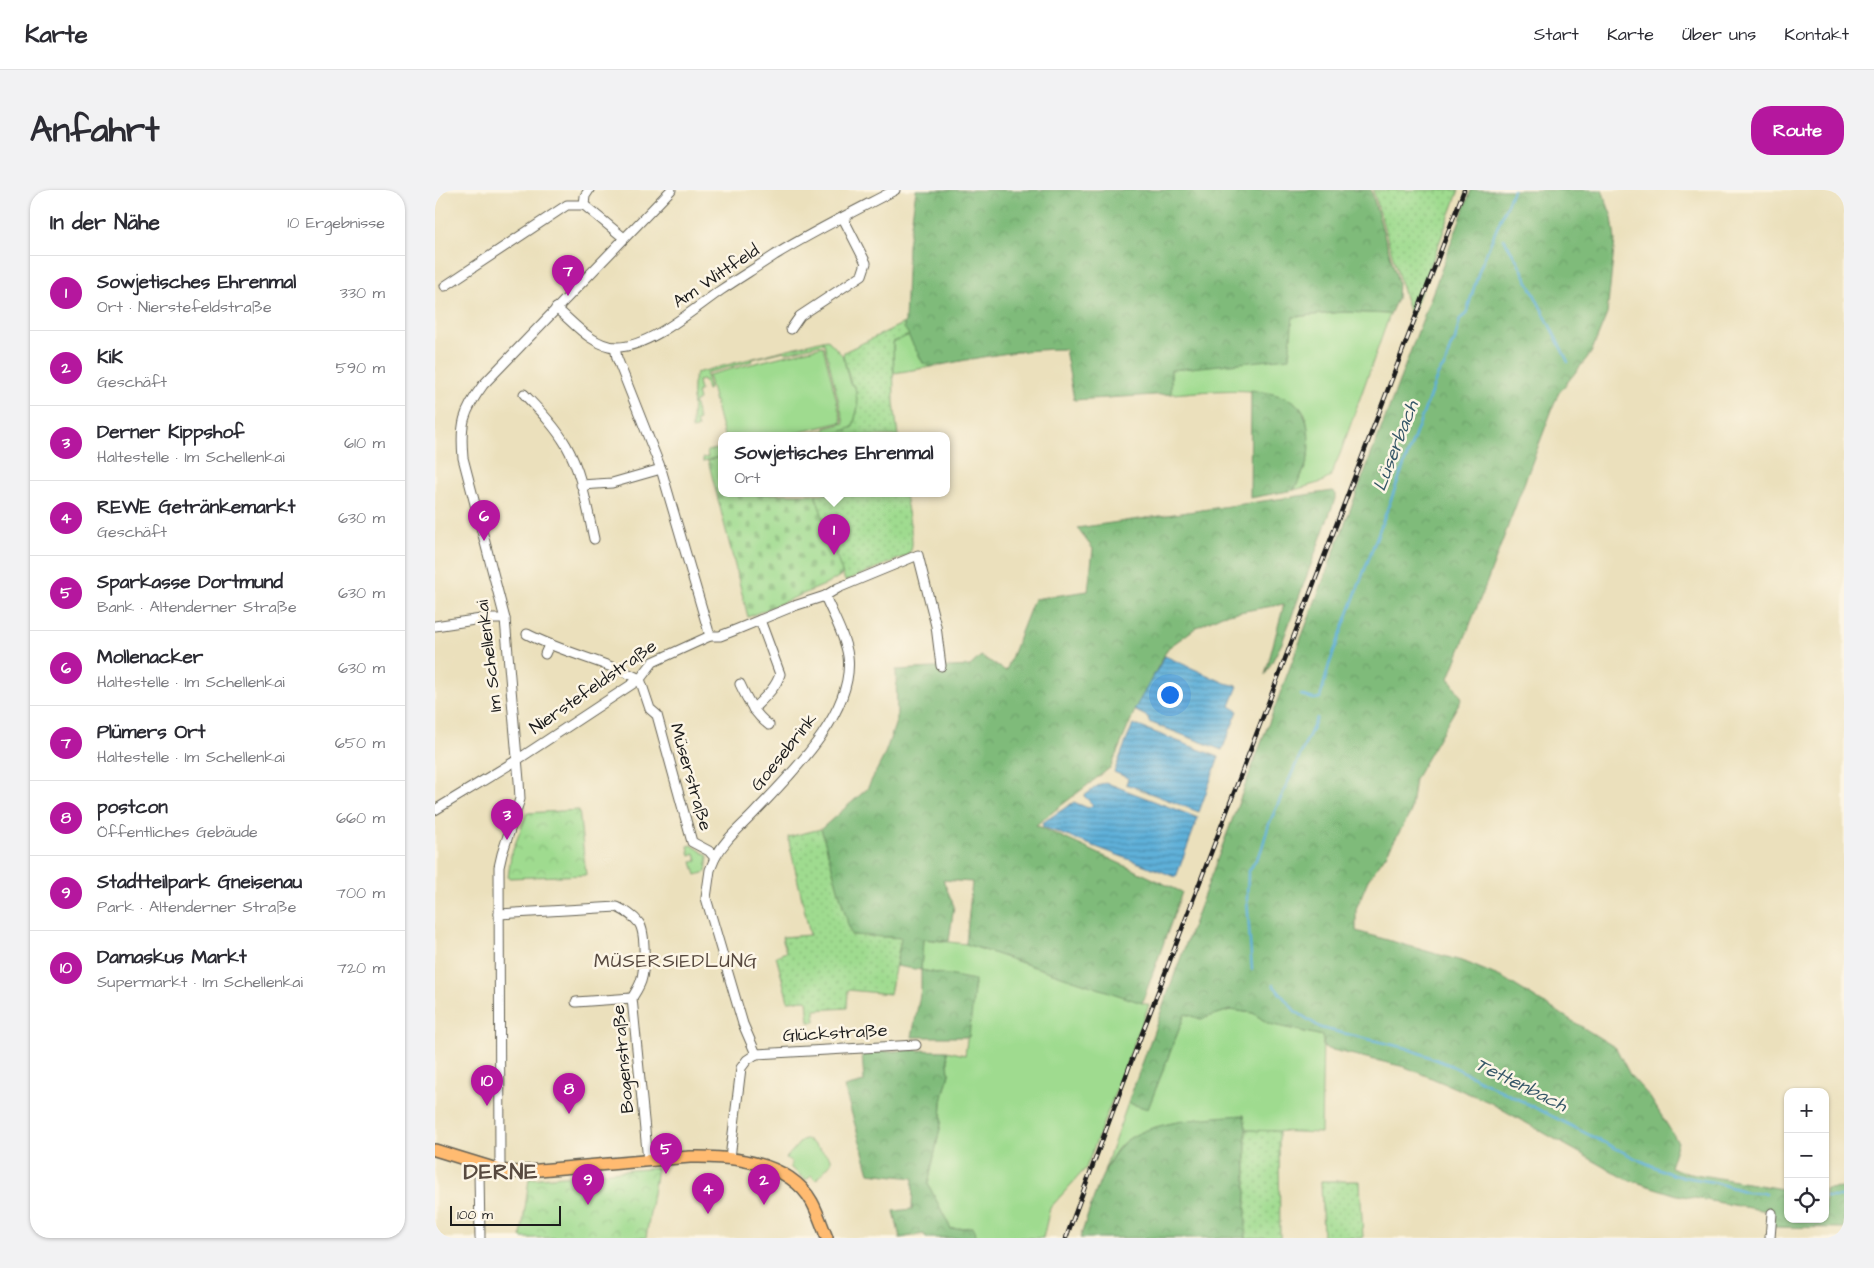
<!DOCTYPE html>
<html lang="de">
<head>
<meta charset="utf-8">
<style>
  :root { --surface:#fff; --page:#f2f2f3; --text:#2b2b33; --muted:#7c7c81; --line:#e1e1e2; --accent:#b5179e }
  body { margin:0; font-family:"Architects Daughter",sans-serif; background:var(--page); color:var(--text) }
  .controls { position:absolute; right:15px; bottom:15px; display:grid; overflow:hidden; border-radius:10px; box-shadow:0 1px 4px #0004 }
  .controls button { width:45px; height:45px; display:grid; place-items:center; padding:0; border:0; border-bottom:1px solid var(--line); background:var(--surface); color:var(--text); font:25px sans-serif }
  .scale { position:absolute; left:15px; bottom:12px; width:111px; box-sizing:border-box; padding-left:5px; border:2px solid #1c1c1c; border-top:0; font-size:14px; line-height:18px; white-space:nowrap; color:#1c1c1c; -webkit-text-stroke:4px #fcf5e5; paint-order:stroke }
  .you { position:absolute; left:734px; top:504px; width:18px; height:18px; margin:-12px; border:4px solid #fff; border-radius:50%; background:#1a73e8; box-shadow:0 0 0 8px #1a73e833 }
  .badge { display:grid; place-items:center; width:32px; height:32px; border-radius:50%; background:var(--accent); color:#fff; font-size:16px; font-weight:700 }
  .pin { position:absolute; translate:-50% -41px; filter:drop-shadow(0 1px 2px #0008) }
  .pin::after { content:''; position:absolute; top:26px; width:18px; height:15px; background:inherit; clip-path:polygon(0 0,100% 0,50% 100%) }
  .popup { position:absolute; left:283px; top:242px; width:232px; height:65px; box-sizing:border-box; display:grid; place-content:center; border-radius:10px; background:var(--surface); filter:drop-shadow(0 1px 4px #0005); font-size:16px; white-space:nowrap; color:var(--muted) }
  .popup b { font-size:19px; color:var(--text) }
  .popup::after { content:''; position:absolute; left:50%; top:100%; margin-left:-10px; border:10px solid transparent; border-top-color:var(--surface) }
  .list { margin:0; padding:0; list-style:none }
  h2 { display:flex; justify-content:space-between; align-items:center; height:65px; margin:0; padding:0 20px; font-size:21px }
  h2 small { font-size:16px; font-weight:400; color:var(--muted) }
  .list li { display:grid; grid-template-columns:32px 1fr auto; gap:15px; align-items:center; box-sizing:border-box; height:75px; padding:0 20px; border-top:1px solid var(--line) }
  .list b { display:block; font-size:19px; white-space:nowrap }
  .list p { margin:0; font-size:16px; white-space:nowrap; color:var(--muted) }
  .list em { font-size:16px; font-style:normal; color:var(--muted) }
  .icon { flex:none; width:28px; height:28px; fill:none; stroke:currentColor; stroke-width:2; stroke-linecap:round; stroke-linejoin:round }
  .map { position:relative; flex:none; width:1409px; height:1048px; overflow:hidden; border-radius:20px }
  header { display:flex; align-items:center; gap:30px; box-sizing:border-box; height:70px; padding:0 25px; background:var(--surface); border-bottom:1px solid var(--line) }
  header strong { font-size:24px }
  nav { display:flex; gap:28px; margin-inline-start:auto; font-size:18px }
  .intro { display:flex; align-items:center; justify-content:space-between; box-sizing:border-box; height:120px; padding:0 30px }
  h1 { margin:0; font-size:35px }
  .button { padding:12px 22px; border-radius:20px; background:var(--accent); color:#fff; font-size:18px; font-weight:700 }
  main { display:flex; gap:30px; padding:0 30px }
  aside { flex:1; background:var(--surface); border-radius:20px; box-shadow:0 1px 4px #0004 }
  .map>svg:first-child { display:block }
  .grass { fill:#9fdb8f; stroke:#5e7c56 }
  .forest { fill:url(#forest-crowns); stroke:#4e6c4b }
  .cemetery { fill:url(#cemetery-stones); stroke:#5e7c56 }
  .park { fill:url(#park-crowns); stroke:#5e7c56 }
  .garden { fill:url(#garden-dots); stroke:#5e7c56 }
  .water { fill:url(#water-rules); stroke:#3d667a }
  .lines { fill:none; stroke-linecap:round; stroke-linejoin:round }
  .stream { stroke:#5eb0d9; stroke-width:2.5 }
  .minor-casing { stroke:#646154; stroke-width:11 }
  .major-casing { stroke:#646154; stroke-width:14 }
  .minor { stroke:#fff; stroke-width:9 }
  .major { stroke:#ffbb71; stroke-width:11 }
  .rail-casing { stroke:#1c1c1c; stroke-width:4.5 }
  .rail { stroke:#fcf5e5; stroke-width:2.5; stroke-dasharray:8; stroke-linecap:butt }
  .labels { text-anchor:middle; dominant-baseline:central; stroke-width:5; stroke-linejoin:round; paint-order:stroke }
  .street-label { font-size:18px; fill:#1c1c1c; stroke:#fcf5e5 }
  .water-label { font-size:19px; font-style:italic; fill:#365768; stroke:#fcf5e5 }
  .neighbourhood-label { font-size:19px; letter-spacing:1px; fill:#584a40; stroke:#fcf5e5 }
  .district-label { font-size:22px; font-weight:bold; letter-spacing:1px; fill:#584a40; stroke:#fcf5e5 }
</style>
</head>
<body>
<header>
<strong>Karte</strong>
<nav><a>Start</a><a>Karte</a><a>Über uns</a><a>Kontakt</a></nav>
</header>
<div class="intro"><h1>Anfahrt</h1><a class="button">Route</a></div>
<main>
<aside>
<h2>In der Nähe<small>10 Ergebnisse</small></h2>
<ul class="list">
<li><span class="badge">1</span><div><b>Sowjetisches Ehrenmal</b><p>Ort · Nierstefeldstraße</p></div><em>330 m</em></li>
<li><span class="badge">2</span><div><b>KiK</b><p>Geschäft</p></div><em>590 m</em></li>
<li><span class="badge">3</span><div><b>Derner Kippshof</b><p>Haltestelle · Im Schellenkai</p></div><em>610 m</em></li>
<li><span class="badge">4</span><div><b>REWE Getränkemarkt</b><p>Geschäft</p></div><em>630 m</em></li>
<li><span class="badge">5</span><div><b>Sparkasse Dortmund</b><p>Bank · Altenderner Straße</p></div><em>630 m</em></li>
<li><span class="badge">6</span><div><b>Mollenacker</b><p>Haltestelle · Im Schellenkai</p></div><em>630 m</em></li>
<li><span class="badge">7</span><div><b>Plümers Ort</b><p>Haltestelle · Im Schellenkai</p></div><em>650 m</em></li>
<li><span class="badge">8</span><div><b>postcon</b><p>Öffentliches Gebäude</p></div><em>660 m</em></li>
<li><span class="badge">9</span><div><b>Stadtteilpark Gneisenau</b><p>Park · Altenderner Straße</p></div><em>700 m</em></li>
<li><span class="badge">10</span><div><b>Damaskus Markt</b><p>Supermarkt · Im Schellenkai</p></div><em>720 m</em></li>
</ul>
</aside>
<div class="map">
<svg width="1409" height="1048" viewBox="0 0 1409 1048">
  <defs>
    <pattern id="forest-crowns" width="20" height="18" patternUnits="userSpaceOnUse" patternTransform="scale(1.25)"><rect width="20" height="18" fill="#7fbb7a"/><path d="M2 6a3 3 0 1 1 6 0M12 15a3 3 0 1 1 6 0" fill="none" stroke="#6da069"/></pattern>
    <pattern id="cemetery-stones" width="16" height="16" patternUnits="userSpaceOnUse" patternTransform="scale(1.25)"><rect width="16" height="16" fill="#9fdb8f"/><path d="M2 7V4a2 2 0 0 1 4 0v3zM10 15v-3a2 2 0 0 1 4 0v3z" fill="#88bb7b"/></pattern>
    <pattern id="park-crowns" width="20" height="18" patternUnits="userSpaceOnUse" patternTransform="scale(1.25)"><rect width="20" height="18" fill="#9fdb8f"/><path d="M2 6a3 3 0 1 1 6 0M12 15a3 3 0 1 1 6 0" fill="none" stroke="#88bb7b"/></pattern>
    <pattern id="garden-dots" width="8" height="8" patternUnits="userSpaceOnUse" patternTransform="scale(1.25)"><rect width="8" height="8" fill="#9fdb8f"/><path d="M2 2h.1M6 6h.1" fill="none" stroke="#88bb7b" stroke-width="1.8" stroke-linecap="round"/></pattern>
    <pattern id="water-rules" width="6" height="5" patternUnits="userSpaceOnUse" patternTransform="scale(1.25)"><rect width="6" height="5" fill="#5eb0d9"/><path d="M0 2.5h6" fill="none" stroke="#4d8eaf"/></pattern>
  </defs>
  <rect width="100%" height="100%" fill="#fcf5e5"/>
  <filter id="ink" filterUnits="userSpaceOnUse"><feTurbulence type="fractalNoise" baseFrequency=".02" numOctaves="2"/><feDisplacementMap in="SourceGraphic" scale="10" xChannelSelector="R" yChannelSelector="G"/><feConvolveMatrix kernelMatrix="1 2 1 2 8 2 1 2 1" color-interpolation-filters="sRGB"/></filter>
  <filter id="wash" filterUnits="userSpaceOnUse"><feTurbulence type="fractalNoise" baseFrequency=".0096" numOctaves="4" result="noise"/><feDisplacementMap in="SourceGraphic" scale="20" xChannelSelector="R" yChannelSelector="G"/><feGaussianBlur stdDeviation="1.12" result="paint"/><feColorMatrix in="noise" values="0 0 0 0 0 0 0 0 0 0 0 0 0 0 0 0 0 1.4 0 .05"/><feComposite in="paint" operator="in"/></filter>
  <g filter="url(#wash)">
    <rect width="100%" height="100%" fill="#ebe0bc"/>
    <g class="grass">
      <path d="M908,122L955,124L905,264L895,287L887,292L859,300C864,290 871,278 873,268C874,258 874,230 869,222C846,191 771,202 736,204V180L756,178L858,127Z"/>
      <path d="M474,145L488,173L496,177L459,183L458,152Z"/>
      <path d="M392,149L408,166L415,194L420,196L423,217L418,237L397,246H359L390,240V238L409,233L389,153L350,163L349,161L317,169L318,171L271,183L274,199L272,200L269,190L263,191L265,201L262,202L264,210L259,212L264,230L261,231L263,238L257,239L258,194L261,183Z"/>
      <path d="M388,156L407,232L349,246H289L273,185Z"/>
      <path d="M282,259L283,265H286V267L268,271V268L273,267L272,261Z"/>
      <path d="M257,655L273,666L271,682L261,685L257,672L262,671L260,664L255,666L253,656Z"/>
      <path d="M488,749L531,754L714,815L651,978L615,1018L608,1048H541L538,1037L516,1039L493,994L506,934L507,911L514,884L512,861L530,865L540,791L486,780Z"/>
      <path d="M795,820L818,823L834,834L888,846L886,943L811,940L809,926C773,930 713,929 686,955C679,962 674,973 669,981L693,913L713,918L750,824L766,829Z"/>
      <path d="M372,949L396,968V973L381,990L376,985L371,990L355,977L357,972L351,968L367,950Z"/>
    </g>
    <g class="forest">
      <path d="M481,0H936L963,92L962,109L955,124L908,122L858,127L854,168L736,180V204L639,210L630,159C584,159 540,168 496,177L488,173L469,138V133L470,132L473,55Z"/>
      <path d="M1036,0H1167L1177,27L1180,50L1172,124L1156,163L1123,204L1053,389L1014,488L1027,508L980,589L975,624L951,665L933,690L921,719V741L1030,772L1068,788L1181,858L1195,885L1214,906L1243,952L1235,977L1249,982L1353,1000V1029H1390V999L1409,998V1038L1336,1037L1337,1022L1242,1005L1191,989L1054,912L970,877L889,858L888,846L834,834L818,823L795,820L766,829L750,824L713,919L693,913C802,607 923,305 1036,0Z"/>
      <path d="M816,200C828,202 851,205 860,213C875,224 875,250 873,268C871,278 864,290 859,300L815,308Z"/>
      <path d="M898,301L900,304V309L847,453L830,485L849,414L787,425L762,437L733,458L700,520L676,577L601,635L747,702L707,813L531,754L537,692L508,690L519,716L514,751L488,749L486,780L540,790L534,847H477L486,799V780L461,776L466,748L416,745L386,639L432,599L449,566L462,529L461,480L535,476L546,466L571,481L599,409L653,401L658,359L642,338Z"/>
      <path d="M474,860L512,861L514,884L507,911L506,934L493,994L516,1039L538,1037L541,1048H491L489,1044L465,1048L459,1021L477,1019L478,988L434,983L409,897L429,892L427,863Z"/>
      <path d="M809,925L811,940V1048H645C656,1018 664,982 685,957C705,931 777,927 809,925Z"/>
    </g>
    <path class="cemetery" d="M286,267V304H380L408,384L392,394L313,427L273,270Z"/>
    <g class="park">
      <path d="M144,620L151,685L73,688L76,665L92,623Z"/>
      <path d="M222,978L211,1048H88L86,1047L94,989Z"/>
    </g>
    <g class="garden">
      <path d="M938,0H1024L976,128Z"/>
      <path d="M469,133V138L474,145L458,152L459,213L463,246H397L418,237L423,217L420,196L416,194L408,166L409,162Z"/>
      <path d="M380,304H470C471,314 480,352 476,360C475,362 473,364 471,366L410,391Z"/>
      <path d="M386,639L416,745L466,748L455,804L413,800L412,818L380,820V832H374L372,810L353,811L341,766L351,762L347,747L375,745L353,647Z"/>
      <path d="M811,940L844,941L845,1048H811Z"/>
      <path d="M886,991H925L928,1048H888Z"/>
    </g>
    <g class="water">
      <path d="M730,466L790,493L803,496L795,516L803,521L787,560L714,532L713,527L699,520Z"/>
      <path d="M698,534L784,567L764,622L691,594L693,588L679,582Z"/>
      <path d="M672,593L763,628L741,687L608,637L607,633L639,612L653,618L658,615L649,606L665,594Z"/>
    </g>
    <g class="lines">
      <g class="stream">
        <path d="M1069,49L1082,70L1133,172"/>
        <path d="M866,505L879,509L885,508L894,475L907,440L1003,184L1010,175L1015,158L1020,150L1025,129L1031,124L1045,78L1078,0"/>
        <path d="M817,780L812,709L813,683L826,661L834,634L882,528"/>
        <path d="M838,795L860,821L886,838L971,858L1015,875L1204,970L1238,985L1278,992L1312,1002L1331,1003"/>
        <path d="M1348,1006H1353"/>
        <path d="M1390,1007H1409"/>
      </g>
    </g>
  </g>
  <g filter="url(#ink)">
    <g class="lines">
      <defs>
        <g id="minor">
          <path d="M149,15L150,6L154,0"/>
          <path d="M10,96L132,15H149L189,48"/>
          <path d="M121,118C138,132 157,156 180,157C213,159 260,118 286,100C304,88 322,77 340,65C379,41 420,21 460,0"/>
          <path d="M356,139L365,126L427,85L431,73L408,28"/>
          <path d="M180,157L182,168L226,279L275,446"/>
          <path d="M89,204C104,220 120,236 131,255C147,283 152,318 159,349"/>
          <path d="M146,295L177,293L226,279"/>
          <path d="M0,436L46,429H70"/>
          <path d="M92,444C129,463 169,471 205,489"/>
          <path d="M110,464L114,455"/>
          <path d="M205,489L215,519L222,525L257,652L274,661L280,668L275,680L271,708L308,834L321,864"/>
          <path d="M305,494C312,509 320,525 334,535"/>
          <path d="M318,519C329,508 341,498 345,484L325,430"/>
          <path d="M0,620L82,570L205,489L218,472L275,446H285L298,441L359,416L390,406L403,398L483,365L501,436L506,476"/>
          <path d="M280,668C290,649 306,637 320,622C355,585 420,523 413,466C410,446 398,425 390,406"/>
          <path d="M64,724L182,717C190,721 198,725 204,733C211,743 210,779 206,791C204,797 200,803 197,808L213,971"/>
          <path d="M141,812L197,808"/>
          <path d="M321,864L481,855"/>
          <path d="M295,968L306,878L312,870L321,864"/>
          <path d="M65,980L64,677L67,664L85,609L84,591L70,429L28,268C25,234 28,222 48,195L236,0"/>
          <path d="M45,1048L44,981L46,975"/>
          <path d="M1335,1048L1337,1023"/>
        </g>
        <path id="major" d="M0,960L65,980L81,982L255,967C297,966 354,971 377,1012C383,1023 387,1036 392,1048"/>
      </defs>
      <use href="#minor" class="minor-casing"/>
      <use href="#major" class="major-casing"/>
      <use href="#minor" class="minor"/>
      <use href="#major" class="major"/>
      <defs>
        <path id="rail" d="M631,1048L695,875L1029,0"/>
      </defs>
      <use href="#rail" class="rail-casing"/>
      <use href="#rail" class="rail"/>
    </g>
  </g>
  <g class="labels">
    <g class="street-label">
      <text transform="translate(281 86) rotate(-34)">Am Wittfeld</text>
      <text transform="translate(54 466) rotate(-97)">Im Schellenkai</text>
      <text transform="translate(158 497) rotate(-35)">Nierstefeldstraße</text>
      <text transform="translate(349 562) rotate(-51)">Goesebrink</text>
      <text transform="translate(256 587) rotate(74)">Müserstraße</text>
      <text transform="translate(400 843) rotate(-3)">Glückstraße</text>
      <text transform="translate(188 869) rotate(-95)">Bogenstraße</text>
    </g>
    <g class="water-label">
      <text transform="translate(961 256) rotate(-69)">Lüserbach</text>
      <text transform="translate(1086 895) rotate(26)">Tettenbach</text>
    </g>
    <g class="neighbourhood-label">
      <text x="241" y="771">MÜSERSIEDLUNG</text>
    </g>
    <g class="district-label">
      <text x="66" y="982">DERNE</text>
    </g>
  </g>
</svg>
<div class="controls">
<button>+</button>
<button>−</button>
<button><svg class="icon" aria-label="locate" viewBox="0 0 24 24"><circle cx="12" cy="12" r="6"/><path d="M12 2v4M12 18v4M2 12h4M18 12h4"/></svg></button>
</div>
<div class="scale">100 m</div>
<div class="you"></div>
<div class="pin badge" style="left:399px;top:365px">1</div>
<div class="popup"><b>Sowjetisches Ehrenmal</b>Ort</div>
<div class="pin badge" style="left:329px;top:1015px">2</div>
<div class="pin badge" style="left:72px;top:650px">3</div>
<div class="pin badge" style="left:273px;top:1024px">4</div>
<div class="pin badge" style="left:231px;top:984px">5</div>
<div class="pin badge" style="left:49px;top:351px">6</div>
<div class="pin badge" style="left:133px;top:106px">7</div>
<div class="pin badge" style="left:134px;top:924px">8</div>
<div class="pin badge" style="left:153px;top:1015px">9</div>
<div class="pin badge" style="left:52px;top:916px">10</div>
</div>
</main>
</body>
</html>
